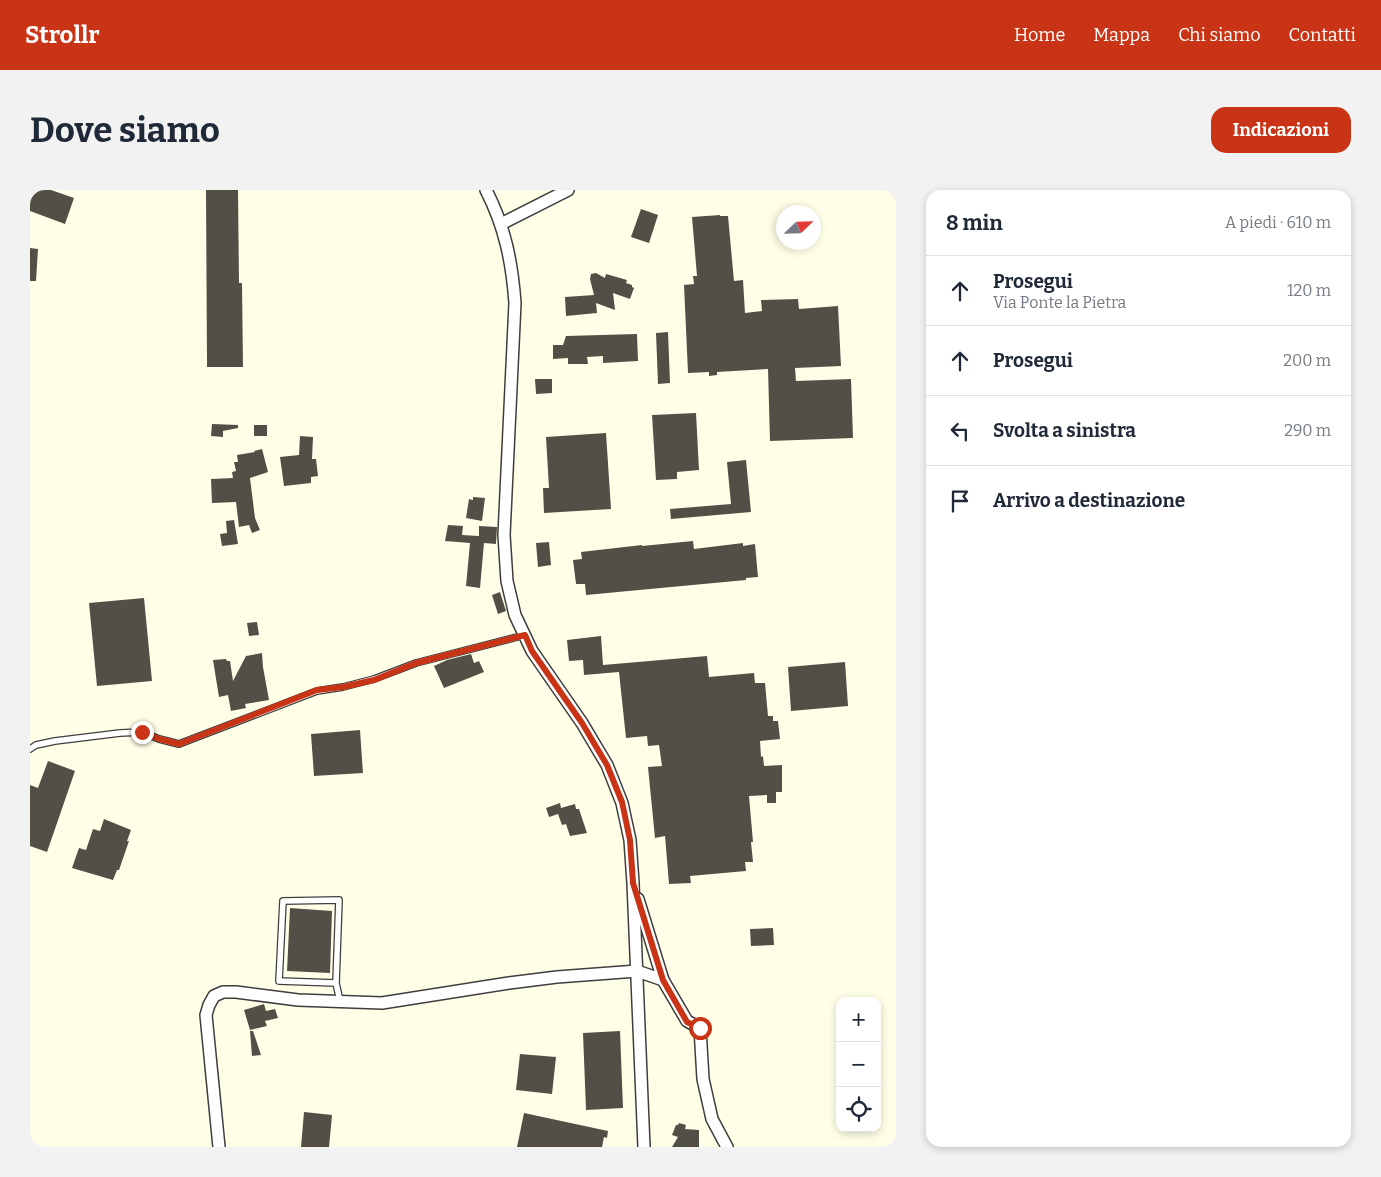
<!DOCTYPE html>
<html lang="it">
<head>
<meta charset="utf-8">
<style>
  :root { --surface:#fff; --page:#f2f2f3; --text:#1f2937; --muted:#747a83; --line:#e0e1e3; --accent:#c83415 }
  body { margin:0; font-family:Bitter,serif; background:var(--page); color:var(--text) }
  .controls { position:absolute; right:15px; bottom:15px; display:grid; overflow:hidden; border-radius:10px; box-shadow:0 2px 8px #0003 }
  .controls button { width:45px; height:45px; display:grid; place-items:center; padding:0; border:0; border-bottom:1px solid var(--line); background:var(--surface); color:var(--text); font:25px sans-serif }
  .compass { position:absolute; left:746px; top:15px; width:45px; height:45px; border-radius:50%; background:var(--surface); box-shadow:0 2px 8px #0003; rotate:67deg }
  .stop { position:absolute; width:15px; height:15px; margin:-11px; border:4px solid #c83415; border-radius:50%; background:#fff }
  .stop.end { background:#c83415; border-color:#fff; box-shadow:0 1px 5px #0008 }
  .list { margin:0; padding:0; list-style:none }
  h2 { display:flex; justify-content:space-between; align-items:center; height:65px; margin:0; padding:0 20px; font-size:21px }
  h2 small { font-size:16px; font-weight:400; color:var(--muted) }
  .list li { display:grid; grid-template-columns:32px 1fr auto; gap:15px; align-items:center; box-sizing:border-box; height:70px; padding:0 20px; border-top:1px solid var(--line) }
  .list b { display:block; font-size:19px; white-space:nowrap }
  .list p { margin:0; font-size:16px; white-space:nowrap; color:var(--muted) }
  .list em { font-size:16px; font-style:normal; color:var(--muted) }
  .icon { flex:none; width:28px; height:28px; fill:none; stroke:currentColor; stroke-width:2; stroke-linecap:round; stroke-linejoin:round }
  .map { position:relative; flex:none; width:866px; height:957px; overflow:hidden; border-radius:15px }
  header { display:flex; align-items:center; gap:30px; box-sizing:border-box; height:70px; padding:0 25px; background:var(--accent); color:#fff }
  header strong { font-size:24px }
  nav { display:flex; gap:28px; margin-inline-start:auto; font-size:18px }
  .intro { display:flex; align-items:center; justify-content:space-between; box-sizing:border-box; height:120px; padding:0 30px }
  h1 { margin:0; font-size:35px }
  .button { padding:12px 22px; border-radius:15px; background:var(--accent); color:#fff; font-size:18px; font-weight:700 }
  main { display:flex; gap:30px; padding:0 30px }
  aside { flex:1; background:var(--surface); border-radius:15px; box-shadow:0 2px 8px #0003 }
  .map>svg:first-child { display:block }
  .building { fill:#544f46 }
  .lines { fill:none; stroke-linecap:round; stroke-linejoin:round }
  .lane-casing { stroke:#3e3e3e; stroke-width:8 }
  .street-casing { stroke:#3e3e3e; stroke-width:14 }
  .lane { stroke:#fff; stroke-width:5.5 }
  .street { stroke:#fff; stroke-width:11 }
  .route { stroke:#c83415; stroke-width:6 }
</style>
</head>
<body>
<header>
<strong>Strollr</strong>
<nav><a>Home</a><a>Mappa</a><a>Chi siamo</a><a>Contatti</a></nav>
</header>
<div class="intro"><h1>Dove siamo</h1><a class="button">Indicazioni</a></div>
<main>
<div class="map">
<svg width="866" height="957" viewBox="0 0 866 957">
  <rect width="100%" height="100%" fill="#ffffe8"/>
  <g class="building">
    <path d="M0,0H21L44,8L35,34L0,21Z"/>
    <path d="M176,0H208L209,93H212L213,177H177Z"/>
    <path d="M611,19L628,25L619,53L601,47Z"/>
    <path d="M690,25V26H698L704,91L713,90L715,123L732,121L731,110L768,109L769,119L808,116L811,176L765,178L766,191L821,189L823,248L740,251L738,179L687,182V185L679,186V182L658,183L654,95L664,94L663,86H667L662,27Z"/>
    <path d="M0,58L8,59L6,91H0Z"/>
    <path d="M566,83L575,88L576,84L597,90L596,93L602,95V97L604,98L600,109L583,103L585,120L566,113L567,123L536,126L535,107L564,105L560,89L561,84Z"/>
    <path d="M638,142L640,193L628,194L626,143Z"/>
    <path d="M607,144L608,171L573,173V166L557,167L558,174H538V168L523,169V155H533L536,146Z"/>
    <path d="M505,189H522V203L506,204Z"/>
    <path d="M666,223L669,280L647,282V289L626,290L622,225Z"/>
    <path d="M182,234L208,235V238L193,241V247L181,246Z"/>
    <rect x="224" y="235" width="13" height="11"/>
    <path d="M576,243L581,319L514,323L513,298H519L516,247Z"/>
    <path d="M270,246L283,247L282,269H286L288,286L281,287V293L254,296L250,267L269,265Z"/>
    <path d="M232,259L238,282L220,288L225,328L230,340L222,343L219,335L209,337L206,312L182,313L181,289L203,288L202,282L206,281L204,272H208L207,265L225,262L224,261Z"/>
    <path d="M716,270L721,322L641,329L640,319L701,314L697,272Z"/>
    <path d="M443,307L455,308L452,331L436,328L439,309L443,310Z"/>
    <path d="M204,330L208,354L192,356L190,344L197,343L196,331Z"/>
    <path d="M418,335L433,336L432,345L449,346V336L467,337L466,354L454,353L450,398L436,396L440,353L415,351Z"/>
    <path d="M663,351L664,359L713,353V356L725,354L728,387L716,388V390L556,405L555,394H546L543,370L552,369L551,362L612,355V356Z"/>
    <path d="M519,352L521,375L508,377L506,353Z"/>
    <path d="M470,402L476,421L468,424L462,405Z"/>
    <path d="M114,408L122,491L67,496L59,413Z"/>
    <path d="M227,432L229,445L219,446L217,433Z"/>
    <path d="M571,446L573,475L677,466L679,487L724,483L725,493H735L738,526H743V531H748L750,549L730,551L731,567L733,566L734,576L752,575V602H746V613H737V605L719,606L723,652H721L723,672H715L716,681L660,686L661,693L639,694L635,646L625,648L618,577L632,576L629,555L618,556L617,546L596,548L589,482L554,485L553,470L539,471L537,450Z"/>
    <path d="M232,463L233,477L239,510L215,514L216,518L201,521L198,505L189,507L183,470L196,469L197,471H200L203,491L216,466Z"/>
    <path d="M441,464L444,473L449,471L454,482L414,498L404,476L417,470Z"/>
    <path d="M815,472L818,516L761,521L758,477Z"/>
    <path d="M330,540L333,583L284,586L281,544Z"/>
    <path d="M18,571L45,581L17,662L0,656V595L8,598Z"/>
    <path d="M530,613L531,618L545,614L546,619H549L557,643L540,646L536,634L532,635L528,624L519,627L516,618Z"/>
    <path d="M74,629L101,640L97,651H99L89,680H87L83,690L42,678L49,658L56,660L63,639L70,641Z"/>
    <path d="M260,718L302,721L300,783L257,781Z"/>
    <path d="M743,738L744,755L721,756L720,739Z"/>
    <path d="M234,814L236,821L245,819L248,828L235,831L237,836L220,840L214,820Z"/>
    <path d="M220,841H223L231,865L222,866Z"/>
    <path d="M590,841L593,918L556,920L553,843Z"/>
    <path d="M490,864L526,867L522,904L486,900Z"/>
    <path d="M274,922L302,925L299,957H271Z"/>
    <path d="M494,923L578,941L577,948L574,947L572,957H487Z"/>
    <path d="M649,933L656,935L655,939L669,940V957H642L648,947L642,945L646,935H648Z"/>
  </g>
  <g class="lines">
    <defs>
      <g id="lane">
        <path d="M0,559L6,555L25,551L90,543L112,542L129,549L149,554L287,501L313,497L344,489L386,473L495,445"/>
        <path d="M306,793L249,791L253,711L309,710L306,793L310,811"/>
      </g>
      <g id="street">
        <path d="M456,0C475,37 482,72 485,113L474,345L477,391L485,425L502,461L552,533L577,575L592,613L600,650L603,693L614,957"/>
        <path d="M471,34L538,0"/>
        <path d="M608,709L633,790L657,831L670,838L673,889L682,929L697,957"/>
        <path d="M189,957L176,825L179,815L184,806L193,802H206L268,810L352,813L479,793L527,787L607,781L633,790"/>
      </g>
    </defs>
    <use href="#lane" class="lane-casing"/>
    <use href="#street" class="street-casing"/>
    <use href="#lane" class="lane"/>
    <use href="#street" class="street"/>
  </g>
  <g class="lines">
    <path class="route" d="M112,542L129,549L149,554L287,500L313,497L344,490L386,473L495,445L502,461L552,533L577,575L592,612L600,650L603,693L633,790L657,832L670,838"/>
  </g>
</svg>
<div class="controls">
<button>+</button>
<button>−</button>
<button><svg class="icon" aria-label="locate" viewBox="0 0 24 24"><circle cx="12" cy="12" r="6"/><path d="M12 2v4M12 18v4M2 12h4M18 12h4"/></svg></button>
</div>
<svg class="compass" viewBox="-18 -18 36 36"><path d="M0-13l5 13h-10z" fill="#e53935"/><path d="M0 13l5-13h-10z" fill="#747a83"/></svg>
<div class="stop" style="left:670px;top:838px"></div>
<div class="stop end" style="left:112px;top:542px"></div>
</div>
<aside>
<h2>8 min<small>A piedi · 610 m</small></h2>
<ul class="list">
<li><svg class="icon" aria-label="ahead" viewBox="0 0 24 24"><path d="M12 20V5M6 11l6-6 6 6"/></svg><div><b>Prosegui</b><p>Via Ponte la Pietra</p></div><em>120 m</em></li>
<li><svg class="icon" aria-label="ahead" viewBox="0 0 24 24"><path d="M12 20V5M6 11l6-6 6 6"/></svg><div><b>Prosegui</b></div><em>200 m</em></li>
<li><svg class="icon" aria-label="left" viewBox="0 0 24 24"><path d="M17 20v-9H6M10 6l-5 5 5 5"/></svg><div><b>Svolta a sinistra</b></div><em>290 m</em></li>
<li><svg class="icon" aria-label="arrive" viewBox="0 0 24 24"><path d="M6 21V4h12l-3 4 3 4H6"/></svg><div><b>Arrivo a destinazione</b></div></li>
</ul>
</aside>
</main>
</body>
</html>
